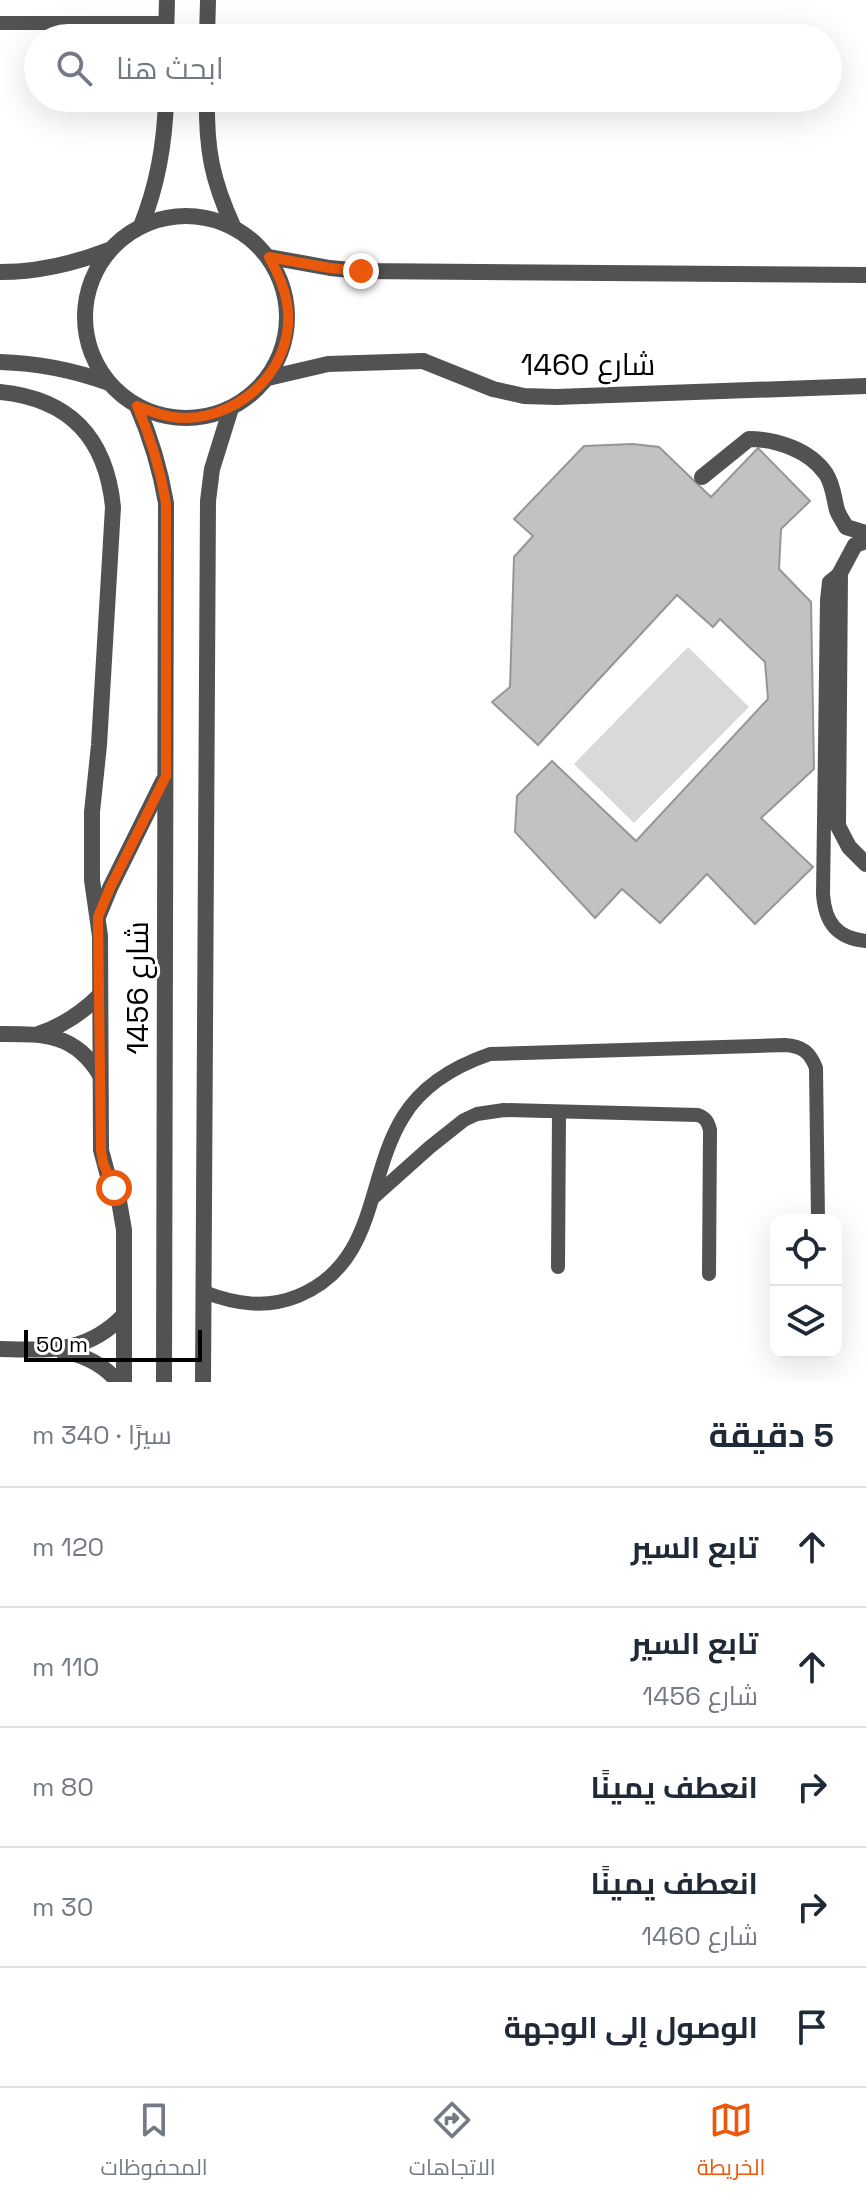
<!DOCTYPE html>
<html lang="ar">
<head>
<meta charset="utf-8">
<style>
  :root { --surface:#fff; --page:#f6f6f7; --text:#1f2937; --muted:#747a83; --line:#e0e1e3; --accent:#ea580c }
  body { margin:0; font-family:"Space Grotesk",Cairo,sans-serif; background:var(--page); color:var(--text); direction:rtl }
  .controls { position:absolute; right:24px; bottom:24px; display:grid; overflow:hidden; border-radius:16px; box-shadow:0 8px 32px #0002 }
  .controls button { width:72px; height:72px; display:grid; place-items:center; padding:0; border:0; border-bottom:2px solid var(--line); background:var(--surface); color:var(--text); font:40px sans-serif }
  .scale { position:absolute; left:24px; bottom:20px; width:178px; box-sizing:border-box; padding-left:8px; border:4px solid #000; border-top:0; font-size:22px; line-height:28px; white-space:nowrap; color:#000; -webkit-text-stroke:6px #fff; paint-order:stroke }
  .stop { position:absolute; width:24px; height:24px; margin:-18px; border:6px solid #ea580c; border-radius:50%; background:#fff }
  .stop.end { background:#ea580c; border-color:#fff; box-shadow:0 2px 8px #0008 }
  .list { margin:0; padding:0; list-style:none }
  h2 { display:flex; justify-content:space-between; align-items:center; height:104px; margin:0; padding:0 32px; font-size:34px }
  h2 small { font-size:26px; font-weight:400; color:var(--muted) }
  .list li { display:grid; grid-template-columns:52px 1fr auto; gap:24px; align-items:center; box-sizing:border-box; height:120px; padding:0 32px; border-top:2px solid var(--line) }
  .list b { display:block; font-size:30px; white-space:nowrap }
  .list p { margin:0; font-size:26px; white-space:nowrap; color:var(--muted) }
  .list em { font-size:26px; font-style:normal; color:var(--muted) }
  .icon { flex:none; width:44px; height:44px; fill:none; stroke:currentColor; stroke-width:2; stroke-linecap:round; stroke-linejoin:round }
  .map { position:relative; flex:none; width:866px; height:1382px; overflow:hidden; direction:ltr }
  .search { position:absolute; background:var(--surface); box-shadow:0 8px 32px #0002; left:24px; right:24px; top:24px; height:88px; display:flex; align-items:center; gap:20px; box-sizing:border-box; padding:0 28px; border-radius:44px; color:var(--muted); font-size:30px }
  .sheet { height:704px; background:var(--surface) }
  nav { display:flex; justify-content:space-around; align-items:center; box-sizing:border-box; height:112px; border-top:2px solid var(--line); background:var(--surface); font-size:22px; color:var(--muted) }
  nav a { display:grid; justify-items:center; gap:4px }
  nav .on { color:var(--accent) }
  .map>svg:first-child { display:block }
  .green { fill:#d9d9d9 }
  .building { fill:#c2c2c2; stroke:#969696; stroke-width:2 }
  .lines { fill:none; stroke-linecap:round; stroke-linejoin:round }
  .service { stroke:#525252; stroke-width:14 }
  .minor { stroke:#525252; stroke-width:16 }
  .tertiary { stroke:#525252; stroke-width:16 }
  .route { stroke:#ea580c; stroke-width:10 }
  .labels { text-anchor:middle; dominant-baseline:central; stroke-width:6; stroke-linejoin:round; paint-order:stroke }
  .street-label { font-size:30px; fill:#000; stroke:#fff }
</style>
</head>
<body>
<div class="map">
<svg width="866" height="1382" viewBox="0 0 866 1382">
  <rect width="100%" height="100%" fill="#fff"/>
  <path class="green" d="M688,647L749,707L634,823L574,764Z"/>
  <path class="building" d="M633,444L659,447L711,497L758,448L810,501L781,529L779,569L811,602L814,769L761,818L813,867L755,924L707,874L660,923L622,889L595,918L515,832L517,796L552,761L636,841L768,699L765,662L720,619L713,627L677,595L538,745L492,702L510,687L514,557L533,536L514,519L584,446Z"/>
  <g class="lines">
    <g class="service">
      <path d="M0,23H167"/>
      <path d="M840,573L829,582L827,600L823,894C825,923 837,938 866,941"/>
      <path d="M374,1197L430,1147L464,1120L477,1114L504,1110L698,1115C706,1118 708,1122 710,1130L709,1274"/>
      <path d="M558,1267L559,1112"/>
      <path d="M204,1292C235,1304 266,1309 298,1296C378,1263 365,1179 403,1117C423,1084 455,1066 490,1054L785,1045C802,1046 810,1052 816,1068L818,1220"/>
    </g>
    <g class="minor">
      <path d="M166,38L167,0"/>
      <path d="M207,38L208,0"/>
      <path d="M207,98C206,149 212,180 233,226"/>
      <path d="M141,226C158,184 165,143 166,98"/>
      <path d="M423,361L493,389L524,396L556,397L866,386"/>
      <path d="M0,392C70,399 106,438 113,507L99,745L92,812V880L100,936L101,1150L108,1176L119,1201L124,1230V1382"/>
      <path d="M702,477L749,439C776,439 810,450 826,474C833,484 834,499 837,510C839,516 843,521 846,527L866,533"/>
      <path d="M866,541L855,545L840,573L838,826L849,847L866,864"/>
      <path d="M0,1034C44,1034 75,1033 100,1075"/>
      <path d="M38,1034C63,1026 82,1013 100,995"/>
      <path d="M0,1349C51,1350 86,1354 124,1315"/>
      <path d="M62,1351C84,1355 104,1365 118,1382"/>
    </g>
    <g class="tertiary">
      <circle cx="186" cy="317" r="101"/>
      <path d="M269,257L330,268L361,271L866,275"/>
      <path d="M0,272C39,272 73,264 109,250"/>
      <path d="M0,362C39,363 73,370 109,383"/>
      <path d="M268,378L328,364L423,361"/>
      <path d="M137,406C151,438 160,468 166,503L164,1382"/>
      <path d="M98,917L110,888L163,781"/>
      <path d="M203,1382L208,501L212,469L231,408"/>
    </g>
  </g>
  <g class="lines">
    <path class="route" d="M114,1188L103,1163L101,1150L98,917L110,888L166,776V503C160,468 151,438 137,406C153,412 168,418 185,418C245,417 297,364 287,303C284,285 277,271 269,257L330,268L361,271"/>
  </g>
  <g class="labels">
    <g class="street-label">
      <text x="588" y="364">شارع 1460</text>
      <text transform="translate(137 988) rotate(-90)">شارع 1456</text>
    </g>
  </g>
</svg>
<div class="controls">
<button><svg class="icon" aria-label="locate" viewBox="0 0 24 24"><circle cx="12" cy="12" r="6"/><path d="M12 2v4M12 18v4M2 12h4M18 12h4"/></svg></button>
<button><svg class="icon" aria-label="layers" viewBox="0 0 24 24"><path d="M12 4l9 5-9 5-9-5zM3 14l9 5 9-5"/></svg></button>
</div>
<div class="scale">50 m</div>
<div class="stop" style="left:114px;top:1188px"></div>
<div class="stop end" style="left:361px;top:271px"></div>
<div class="search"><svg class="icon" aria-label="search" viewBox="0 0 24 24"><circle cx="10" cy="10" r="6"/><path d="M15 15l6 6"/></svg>ابحث هنا</div>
</div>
<section class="sheet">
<h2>5 دقيقة<small>سيرًا · 340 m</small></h2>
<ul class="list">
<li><svg class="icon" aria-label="ahead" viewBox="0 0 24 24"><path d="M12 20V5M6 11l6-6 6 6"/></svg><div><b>تابع السير</b></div><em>120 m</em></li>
<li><svg class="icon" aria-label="ahead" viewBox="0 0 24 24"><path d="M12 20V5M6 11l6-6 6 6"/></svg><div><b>تابع السير</b><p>شارع 1456</p></div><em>110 m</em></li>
<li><svg class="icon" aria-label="right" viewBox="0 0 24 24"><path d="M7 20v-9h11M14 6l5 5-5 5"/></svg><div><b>انعطف يمينًا</b></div><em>80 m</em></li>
<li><svg class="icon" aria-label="right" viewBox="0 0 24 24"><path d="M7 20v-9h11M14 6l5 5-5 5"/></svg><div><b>انعطف يمينًا</b><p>شارع 1460</p></div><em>30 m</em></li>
<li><svg class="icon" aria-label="arrive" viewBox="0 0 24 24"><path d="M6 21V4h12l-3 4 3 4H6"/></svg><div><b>الوصول إلى الوجهة</b></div></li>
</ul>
</section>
<nav>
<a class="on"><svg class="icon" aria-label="map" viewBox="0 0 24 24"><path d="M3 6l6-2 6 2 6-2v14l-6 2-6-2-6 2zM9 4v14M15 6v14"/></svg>الخريطة</a>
<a><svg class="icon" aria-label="directions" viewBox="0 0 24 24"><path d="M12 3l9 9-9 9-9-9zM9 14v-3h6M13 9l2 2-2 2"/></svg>الاتجاهات</a>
<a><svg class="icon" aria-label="saved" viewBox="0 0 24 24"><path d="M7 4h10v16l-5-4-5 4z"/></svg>المحفوظات</a>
</nav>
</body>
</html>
